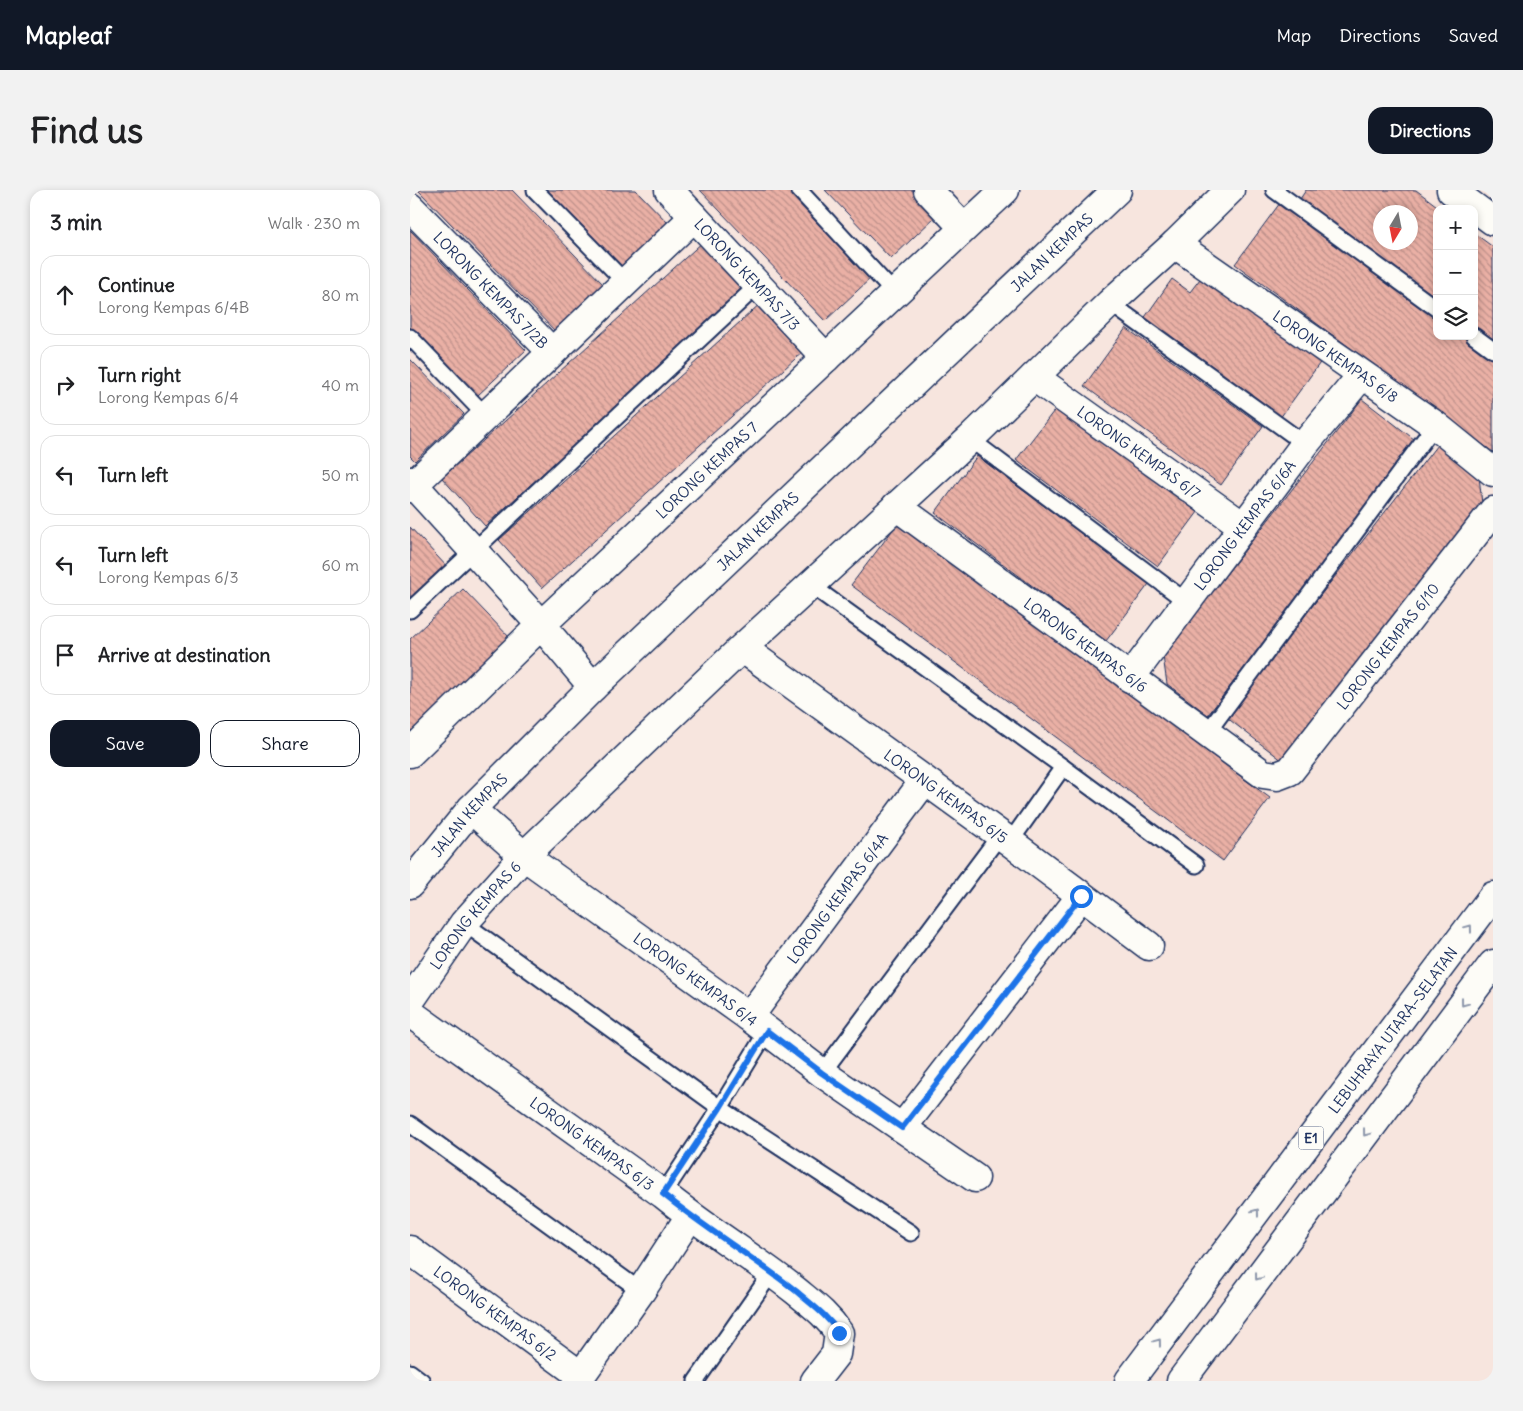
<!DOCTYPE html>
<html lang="en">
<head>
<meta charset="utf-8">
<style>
  :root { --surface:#fff; --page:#f2f2f2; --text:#202124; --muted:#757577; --line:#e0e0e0; --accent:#111827 }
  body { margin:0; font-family:Delius,sans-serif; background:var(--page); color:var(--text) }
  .controls { position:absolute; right:15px; top:15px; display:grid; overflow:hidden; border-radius:10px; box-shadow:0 2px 8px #0003 }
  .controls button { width:45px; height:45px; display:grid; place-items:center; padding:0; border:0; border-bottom:1px solid var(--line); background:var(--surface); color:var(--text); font:25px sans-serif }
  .compass { position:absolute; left:963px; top:15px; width:45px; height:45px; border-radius:50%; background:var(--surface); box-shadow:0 2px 8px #0003; rotate:190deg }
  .stop { position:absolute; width:15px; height:15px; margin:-11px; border:4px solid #1a73e8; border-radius:50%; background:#fff }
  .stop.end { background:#1a73e8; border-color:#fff; box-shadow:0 1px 5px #0008 }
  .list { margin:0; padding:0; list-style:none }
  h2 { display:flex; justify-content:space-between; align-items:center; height:65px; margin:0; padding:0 20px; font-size:21px }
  h2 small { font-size:16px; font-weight:400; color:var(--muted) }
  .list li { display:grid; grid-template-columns:32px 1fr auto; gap:15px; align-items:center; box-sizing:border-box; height:80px; margin:0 10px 10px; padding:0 10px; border:1px solid var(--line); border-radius:15px }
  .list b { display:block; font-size:19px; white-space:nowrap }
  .list p { margin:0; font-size:16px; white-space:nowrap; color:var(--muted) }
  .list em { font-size:16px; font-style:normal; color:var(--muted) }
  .actions { display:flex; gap:10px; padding:15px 20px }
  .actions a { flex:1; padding:11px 0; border:1px solid var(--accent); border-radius:15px; text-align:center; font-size:18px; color:var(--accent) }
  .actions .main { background:var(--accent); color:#fff }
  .icon { flex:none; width:28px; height:28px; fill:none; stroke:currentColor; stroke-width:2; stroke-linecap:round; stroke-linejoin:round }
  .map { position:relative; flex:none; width:1083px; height:1191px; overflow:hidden; border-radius:15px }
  header { display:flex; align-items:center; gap:30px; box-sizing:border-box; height:70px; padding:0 25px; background:var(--accent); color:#fff }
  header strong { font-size:24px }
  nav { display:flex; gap:28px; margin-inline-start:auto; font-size:18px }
  .intro { display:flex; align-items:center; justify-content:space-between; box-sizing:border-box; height:120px; padding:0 30px }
  h1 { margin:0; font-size:35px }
  .button { padding:12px 22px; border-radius:15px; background:var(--accent); color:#fff; font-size:18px; font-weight:700 }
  main { display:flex; gap:30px; padding:0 30px }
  aside { flex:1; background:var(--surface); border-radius:15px; box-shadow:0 2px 8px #0003 }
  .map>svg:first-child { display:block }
  .building { fill:url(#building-back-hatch); stroke:#1b2f5e; fill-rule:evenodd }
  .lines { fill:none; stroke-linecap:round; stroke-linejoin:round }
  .service-casing { stroke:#1b2f5e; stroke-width:19 }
  .minor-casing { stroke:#1b2f5e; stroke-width:31 }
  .secondary-casing { stroke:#1b2f5e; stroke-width:31 }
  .motorway-casing { stroke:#1b2f5e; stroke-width:31 }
  .service { stroke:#fdfcf7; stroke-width:15 }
  .minor { stroke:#fdfcf7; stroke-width:28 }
  .secondary { stroke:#fdfcf7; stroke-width:28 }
  .motorway { stroke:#fdfcf7; stroke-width:28 }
  .oneway { stroke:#8c96aa }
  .route { stroke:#1a73e8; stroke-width:6 }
  .labels { text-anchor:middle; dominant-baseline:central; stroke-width:5; stroke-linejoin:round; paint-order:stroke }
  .shield { fill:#fdfcf7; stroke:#5f6c8c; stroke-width:1 }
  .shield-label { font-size:14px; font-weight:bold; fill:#1b2f5e }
  .street-label { font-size:15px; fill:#1b2f5e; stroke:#fdfcf7 }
</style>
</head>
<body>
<header>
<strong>Mapleaf</strong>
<nav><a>Map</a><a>Directions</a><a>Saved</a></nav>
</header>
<div class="intro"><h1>Find us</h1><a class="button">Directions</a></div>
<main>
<aside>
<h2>3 min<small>Walk · 230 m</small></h2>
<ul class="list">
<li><svg class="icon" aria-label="ahead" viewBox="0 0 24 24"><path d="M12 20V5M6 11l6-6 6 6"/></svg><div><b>Continue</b><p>Lorong Kempas 6/4B</p></div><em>80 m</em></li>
<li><svg class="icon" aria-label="right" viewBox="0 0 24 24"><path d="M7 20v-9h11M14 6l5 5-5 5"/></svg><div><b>Turn right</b><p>Lorong Kempas 6/4</p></div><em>40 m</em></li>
<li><svg class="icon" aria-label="left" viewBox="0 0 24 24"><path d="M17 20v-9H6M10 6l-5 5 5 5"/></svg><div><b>Turn left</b></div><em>50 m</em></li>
<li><svg class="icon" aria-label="left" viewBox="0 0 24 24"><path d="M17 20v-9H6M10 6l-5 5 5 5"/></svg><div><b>Turn left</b><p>Lorong Kempas 6/3</p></div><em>60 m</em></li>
<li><svg class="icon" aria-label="arrive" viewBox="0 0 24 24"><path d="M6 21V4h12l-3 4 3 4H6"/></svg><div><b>Arrive at destination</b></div></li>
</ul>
<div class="actions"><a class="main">Save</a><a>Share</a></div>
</aside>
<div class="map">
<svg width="1083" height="1191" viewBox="0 0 1083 1191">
  <defs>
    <pattern id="building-back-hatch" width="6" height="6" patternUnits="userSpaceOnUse" patternTransform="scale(1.25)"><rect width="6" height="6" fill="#eab0a5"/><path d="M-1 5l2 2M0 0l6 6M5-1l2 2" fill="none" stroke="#bd908a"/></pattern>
  </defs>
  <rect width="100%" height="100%" fill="#f7e5de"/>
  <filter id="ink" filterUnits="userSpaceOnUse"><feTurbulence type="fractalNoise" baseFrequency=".02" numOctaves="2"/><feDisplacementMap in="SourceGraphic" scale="10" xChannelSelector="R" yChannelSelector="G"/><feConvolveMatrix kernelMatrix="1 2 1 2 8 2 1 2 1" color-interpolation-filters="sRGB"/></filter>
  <g filter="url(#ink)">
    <g class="building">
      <path d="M8,0H102L195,96L147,143Z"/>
      <path d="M133,0H226L261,36L213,82Z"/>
      <path d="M290,0H379L462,87L415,131Z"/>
      <path d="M415,0H504L527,25L481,69Z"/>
      <path d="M896,0H1006L1031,19H1027V109L890,9ZM971,22H1001V52H971Z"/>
      <path d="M870,13L1027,127V146H1053L1083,168V262L825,74Z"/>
      <path d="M0,40L116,160L67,206L0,137Z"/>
      <path d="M1064,43L1083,57V151L1064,137Z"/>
      <path d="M295,50L338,98L75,336L32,288Z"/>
      <path d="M793,85L912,170L870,228L733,130L762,89L780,102Z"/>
      <path d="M352,112L395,160L132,398L89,350Z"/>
      <path d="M716,138L853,236L811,295L674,196Z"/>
      <path d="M0,169L54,224L5,271L0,266Z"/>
      <path d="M952,209L1009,253L798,525L757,494L753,466Z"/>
      <path d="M647,217L788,322L748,376L606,270Z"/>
      <path d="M1027,255L1069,286L1072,314L873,571L816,527Z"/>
      <path d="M567,266L739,394L696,451L525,323Z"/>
      <path d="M488,333L860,608L813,671L441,395Z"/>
      <path d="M0,337L39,379L0,414Z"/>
      <path d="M53,399L102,450L0,547V449Z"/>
    </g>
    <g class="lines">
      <defs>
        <g id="service">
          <path d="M125,0L216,93"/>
          <path d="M389,0L485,104"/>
          <path d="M864,0L1027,119"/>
          <path d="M700,113L895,254"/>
          <path d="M1064,146L1083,160"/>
          <path d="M0,147L75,225"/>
          <path d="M560,249L777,412"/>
          <path d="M402,396L653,577L786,675"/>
          <path d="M0,420L348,95"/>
          <path d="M797,543L1025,235"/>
          <path d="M600,652L653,577"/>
          <path d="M54,733L310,918L501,1043"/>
          <path d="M412,883L590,645"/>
          <path d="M0,934L231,1101"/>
          <path d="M253,1004L310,918L357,841"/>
          <path d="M0,1182L12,1191"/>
          <path d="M286,1191L362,1082"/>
        </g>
        <g id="minor">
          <path id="s1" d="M259,0L416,168"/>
          <path d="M518,0L553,37"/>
          <path d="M1041,0L1083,31"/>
          <path id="s2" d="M0,17L142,162"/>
          <path id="s3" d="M765,54L1025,235L1083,282"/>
          <path id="s4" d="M624,187L833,336"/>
          <path d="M0,291L131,435L183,497"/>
          <path d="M0,298L284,27"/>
          <path id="s5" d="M486,316L853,584L867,586L880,581L1083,321"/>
          <path id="s6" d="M332,458L600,652L739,756"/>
          <path id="s7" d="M720,488L895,254L952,185"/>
          <path id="s8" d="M0,563L131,435L595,0"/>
          <path id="s9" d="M61,619L114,666L339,827L412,883L565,988"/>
          <path id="s10" d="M0,811L54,733L114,666L332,458L560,249L700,113L765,54L820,0"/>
          <path id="s11" d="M0,823L253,1004C296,1039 343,1067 386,1101C403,1115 417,1125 429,1143L426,1164L405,1191"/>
          <path id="s12" d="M339,827L514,591"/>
          <path d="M492,938L671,706"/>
          <path id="s13" d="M0,1060L170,1185"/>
          <path d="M167,1191L231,1101L280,1026"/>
        </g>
        <g id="secondary">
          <path id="s14" d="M0,694L61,619L183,497L707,0"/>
        </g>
        <g id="motorway">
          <path id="s15" d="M719,1191L1083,706"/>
          <path d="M771,1191L1083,774"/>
        </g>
      </defs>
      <use href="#service" class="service-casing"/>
      <use href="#minor" class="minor-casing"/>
      <use href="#secondary" class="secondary-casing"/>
      <use href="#motorway" class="motorway-casing"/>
      <use href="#service" class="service"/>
      <use href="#minor" class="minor"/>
      <use href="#secondary" class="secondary"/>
      <use href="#motorway" class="motorway"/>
    </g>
    <defs><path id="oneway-chevron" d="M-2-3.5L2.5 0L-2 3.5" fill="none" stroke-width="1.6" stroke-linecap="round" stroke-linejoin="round" transform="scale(1.25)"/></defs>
    <g class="oneway">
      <use href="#oneway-chevron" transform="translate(1059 738) rotate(-53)"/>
      <use href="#oneway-chevron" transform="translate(1054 813) rotate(127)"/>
      <use href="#oneway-chevron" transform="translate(956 943) rotate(127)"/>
      <use href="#oneway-chevron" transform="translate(846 1022) rotate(-53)"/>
      <use href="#oneway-chevron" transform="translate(848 1087) rotate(127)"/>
      <use href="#oneway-chevron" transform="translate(748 1152) rotate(-53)"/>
    </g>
  </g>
  <g class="lines" filter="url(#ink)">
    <path class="route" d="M429,1143C417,1125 402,1115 386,1101C343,1067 296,1039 253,1004L310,918L357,841L412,883L492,938L671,706"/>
  </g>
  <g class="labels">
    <rect class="shield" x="888.5" y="936.5" width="25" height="23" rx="4"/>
    <g class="shield-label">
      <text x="901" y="948">E1</text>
    </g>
    <g class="street-label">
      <text stroke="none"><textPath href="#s14" startOffset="901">JALAN KEMPAS</textPath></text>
      <text stroke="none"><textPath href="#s1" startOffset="115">LORONG KEMPAS 7/3</textPath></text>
      <text stroke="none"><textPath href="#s2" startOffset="116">LORONG KEMPAS 7/2B</textPath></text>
      <text stroke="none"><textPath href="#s3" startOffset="196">LORONG KEMPAS 6/8</textPath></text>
      <text stroke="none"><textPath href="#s4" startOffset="129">LORONG KEMPAS 6/7</textPath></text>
      <text stroke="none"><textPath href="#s8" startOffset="410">LORONG KEMPAS 7</textPath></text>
      <text stroke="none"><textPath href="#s7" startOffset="191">LORONG KEMPAS 6/6A</textPath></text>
      <text stroke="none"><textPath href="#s14" startOffset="496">JALAN KEMPAS</textPath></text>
      <text stroke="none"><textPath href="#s5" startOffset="235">LORONG KEMPAS 6/6</textPath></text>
      <text stroke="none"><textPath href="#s5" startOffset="641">LORONG KEMPAS 6/10</textPath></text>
      <text stroke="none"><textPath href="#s6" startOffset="252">LORONG KEMPAS 6/5</textPath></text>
      <text stroke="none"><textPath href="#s14" startOffset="91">JALAN KEMPAS</textPath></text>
      <text stroke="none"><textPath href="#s12" startOffset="148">LORONG KEMPAS 6/4A</textPath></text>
      <text stroke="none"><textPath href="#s10" startOffset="108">LORONG KEMPAS 6</textPath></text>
      <text stroke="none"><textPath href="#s9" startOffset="282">LORONG KEMPAS 6/4</textPath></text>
      <text stroke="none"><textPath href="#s15" startOffset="439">LEBUHRAYA UTARA–SELATAN</textPath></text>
      <text stroke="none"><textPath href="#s11" startOffset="224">LORONG KEMPAS 6/3</textPath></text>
      <text stroke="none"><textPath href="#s13" startOffset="106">LORONG KEMPAS 6/2</textPath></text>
    </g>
  </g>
</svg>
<div class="controls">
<button>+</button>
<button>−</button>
<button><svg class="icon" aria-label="layers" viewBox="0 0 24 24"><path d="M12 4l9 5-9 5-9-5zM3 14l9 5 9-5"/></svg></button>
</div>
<svg class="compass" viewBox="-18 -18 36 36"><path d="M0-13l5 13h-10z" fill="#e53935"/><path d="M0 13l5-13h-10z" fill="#757577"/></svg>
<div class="stop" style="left:671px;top:706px"></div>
<div class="stop end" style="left:429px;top:1143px"></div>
</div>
</main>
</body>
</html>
